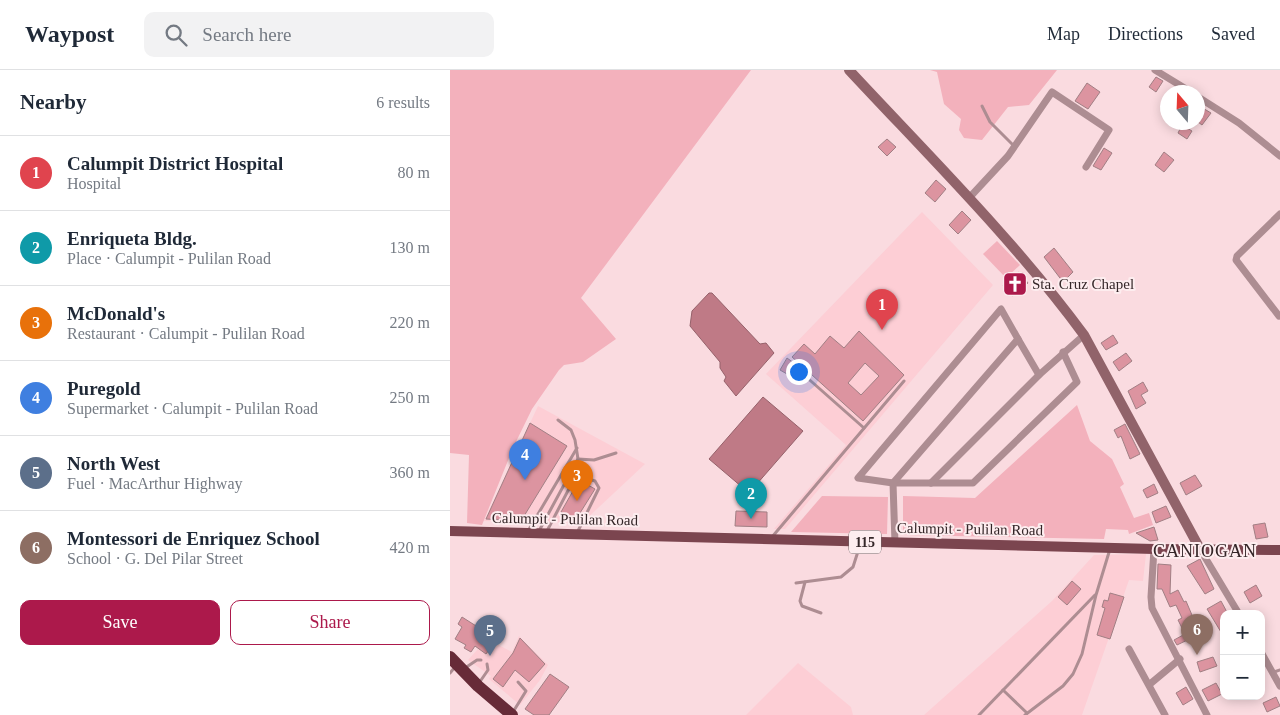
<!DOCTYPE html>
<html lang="en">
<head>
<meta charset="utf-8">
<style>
  :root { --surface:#fff; --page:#f2f2f3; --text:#1f2937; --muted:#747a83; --line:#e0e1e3; --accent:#ac194b }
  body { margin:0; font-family:"Times New Roman",serif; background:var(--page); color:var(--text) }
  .controls { position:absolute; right:15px; bottom:15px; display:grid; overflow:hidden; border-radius:10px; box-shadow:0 2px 12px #0003 }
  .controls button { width:45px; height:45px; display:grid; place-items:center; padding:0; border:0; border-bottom:1px solid var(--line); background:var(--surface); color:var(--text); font:25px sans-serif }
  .compass { position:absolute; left:710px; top:15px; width:45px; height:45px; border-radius:50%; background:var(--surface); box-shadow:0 2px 12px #0003; rotate:341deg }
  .you { position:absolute; left:348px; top:301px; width:18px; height:18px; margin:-12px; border:4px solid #fff; border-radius:50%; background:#1a73e8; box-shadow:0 0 0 8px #1a73e833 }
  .badge { display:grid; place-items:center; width:32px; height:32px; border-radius:50%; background:var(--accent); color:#fff; font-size:16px; font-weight:700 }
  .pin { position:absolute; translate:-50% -41px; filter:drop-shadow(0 1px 2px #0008) }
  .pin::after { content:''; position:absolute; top:26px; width:18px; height:15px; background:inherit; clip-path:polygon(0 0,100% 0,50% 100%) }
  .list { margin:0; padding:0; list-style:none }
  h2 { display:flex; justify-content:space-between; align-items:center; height:65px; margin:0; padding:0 20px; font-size:21px }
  h2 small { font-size:16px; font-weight:400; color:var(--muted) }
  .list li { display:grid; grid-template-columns:32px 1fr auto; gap:15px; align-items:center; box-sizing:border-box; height:75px; padding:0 20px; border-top:1px solid var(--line) }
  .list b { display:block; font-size:19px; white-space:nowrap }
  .list p { margin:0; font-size:16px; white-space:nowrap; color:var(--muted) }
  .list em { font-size:16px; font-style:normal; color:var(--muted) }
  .actions { display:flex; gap:10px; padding:15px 20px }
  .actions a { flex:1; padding:11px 0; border:1px solid var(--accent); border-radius:10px; text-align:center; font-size:18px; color:var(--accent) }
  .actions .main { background:var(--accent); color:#fff }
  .icon { flex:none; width:28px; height:28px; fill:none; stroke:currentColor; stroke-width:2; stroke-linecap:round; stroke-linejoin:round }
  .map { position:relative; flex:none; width:830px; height:645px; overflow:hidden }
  header { display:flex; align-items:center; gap:30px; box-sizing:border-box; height:70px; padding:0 25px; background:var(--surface); border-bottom:1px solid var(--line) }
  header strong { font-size:24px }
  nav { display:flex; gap:28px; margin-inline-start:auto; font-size:18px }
  .search { width:350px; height:45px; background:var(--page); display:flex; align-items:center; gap:12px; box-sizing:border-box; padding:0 18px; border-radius:10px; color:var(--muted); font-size:19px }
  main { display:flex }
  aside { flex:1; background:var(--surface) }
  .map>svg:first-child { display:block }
  .built { fill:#fdced5 }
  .green { fill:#f3b1bc }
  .water { fill:#bf7a86; stroke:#95616a }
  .building { fill:#dc94a0; stroke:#a17f84; fill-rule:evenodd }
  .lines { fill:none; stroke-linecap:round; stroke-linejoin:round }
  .lane { stroke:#ad8d92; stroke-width:3 }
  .street { stroke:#ad8d92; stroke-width:7 }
  .secondary { stroke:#91636a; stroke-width:10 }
  .primary { stroke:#7b454f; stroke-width:10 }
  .highway { stroke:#672b38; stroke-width:12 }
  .labels { text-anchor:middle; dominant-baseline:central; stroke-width:4; stroke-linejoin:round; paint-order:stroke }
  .shield { fill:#fdedef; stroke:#706264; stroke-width:1 }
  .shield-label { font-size:14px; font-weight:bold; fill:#342628 }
  .poi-label { font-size:15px; fill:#342628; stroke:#fdedef; text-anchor:start }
  .street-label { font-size:15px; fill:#342628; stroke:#fdedef }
  .quarter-label { font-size:18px; letter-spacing:1px; fill:#342628; stroke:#fdedef }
</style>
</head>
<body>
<header>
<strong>Waypost</strong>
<div class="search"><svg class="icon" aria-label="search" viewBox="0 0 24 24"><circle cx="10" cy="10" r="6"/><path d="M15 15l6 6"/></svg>Search here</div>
<nav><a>Map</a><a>Directions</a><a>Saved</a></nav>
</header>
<main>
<aside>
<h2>Nearby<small>6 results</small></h2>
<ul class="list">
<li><span class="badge" style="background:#e0444e">1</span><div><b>Calumpit District Hospital</b><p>Hospital</p></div><em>80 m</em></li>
<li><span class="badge" style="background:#0f9aa8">2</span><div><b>Enriqueta Bldg.</b><p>Place · Calumpit - Pulilan Road</p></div><em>130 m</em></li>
<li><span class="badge" style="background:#e8710a">3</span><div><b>McDonald's</b><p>Restaurant · Calumpit - Pulilan Road</p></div><em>220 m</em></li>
<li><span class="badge" style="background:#3f7fe0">4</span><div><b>Puregold</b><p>Supermarket · Calumpit - Pulilan Road</p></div><em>250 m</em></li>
<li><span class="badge" style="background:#5c6f8a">5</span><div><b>North West</b><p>Fuel · MacArthur Highway</p></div><em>360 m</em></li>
<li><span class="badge" style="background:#8d6e63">6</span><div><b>Montessori de Enriquez School</b><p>School · G. Del Pilar Street</p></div><em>420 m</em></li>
</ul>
<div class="actions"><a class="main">Save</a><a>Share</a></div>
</aside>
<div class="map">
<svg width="830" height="645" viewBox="0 0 830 645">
  <rect width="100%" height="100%" fill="#fadbe0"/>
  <g class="built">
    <path d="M472,142L543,215L335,459H324L396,375L316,304Z"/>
    <path d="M88,336L195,394L132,453L34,451Z"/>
    <path d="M696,484L693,511L679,510L632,645H474L602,531L644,485Z"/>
    <path d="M69,566L98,595L90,610L70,635L39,609L41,606L18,590L37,569L62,582Z"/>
    <path d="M348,593L401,637L403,645H296Z"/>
  </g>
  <g class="green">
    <path d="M0,0H301L131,228L166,269L133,292L114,295L109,300L82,339L63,378L32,455L17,453L19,385L0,383Z"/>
    <path d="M480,0H607L579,35L558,37L532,70L514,68L509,60L511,49L494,34L487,2Z"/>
    <path d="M547,171L570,195L556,208L533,184Z"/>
    <path d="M627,335L640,371L662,389L674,414L670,417L684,448L699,443L703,455L679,464L678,460L656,459L654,469L453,465V426L525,428Z"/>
    <path d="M372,426L438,427L437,464L341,462Z"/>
  </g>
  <g class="water">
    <path d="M259,223H262L310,274L316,273L324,283L286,326L274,311L276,307L270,298V292L240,256L242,241Z"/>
    <path d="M313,327L353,361L299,423L259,389Z"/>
  </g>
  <g class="building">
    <path d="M706,7L713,11L706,22L699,17Z"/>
    <path d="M637,13L650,22L638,39L625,31Z"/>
    <path d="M751,37L761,43L752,55L748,52V43Z"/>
    <path d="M732,55L742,61L737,69L728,63Z"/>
    <path d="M437,69L446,77L437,86L428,77Z"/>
    <path d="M654,78L662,83L651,100L643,96Z"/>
    <path d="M714,82L724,90L714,102L705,95Z"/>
    <path d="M486,110L496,119L485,132L475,123Z"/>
    <path d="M512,141L521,150L508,164L499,155Z"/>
    <path d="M604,178L623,202L613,212L594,187Z"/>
    <path d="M569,202L578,213L562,226L553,215Z"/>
    <path d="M409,261L454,305L413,351L342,287L354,274L365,284L380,266L394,278ZM415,293L429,306L411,325L398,313Z"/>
    <path d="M663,265L668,273L656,280L651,273Z"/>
    <path d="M676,283L682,291L669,301L663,292Z"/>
    <path d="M337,288L344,293L337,304L330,300Z"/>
    <path d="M693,312L698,321L691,325L696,333L686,339L678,321Z"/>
    <path d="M80,353L117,376L71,451L36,449Z"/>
    <path d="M675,354L690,384L680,389L671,366L668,368L664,360Z"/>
    <path d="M745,405L752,416L736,425L730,413Z"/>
    <path d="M131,411L145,419L125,451L111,442L128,412Z"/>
    <path d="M704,414L708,423L697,428L693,420Z"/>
    <path d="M716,436L721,447L706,453L702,442Z"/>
    <path d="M286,441L317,442V457L285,456Z"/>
    <path d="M815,453L818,467L806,469L803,455Z"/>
    <path d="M704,457L708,470L700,471L686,463Z"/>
    <path d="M750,489L764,519L755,524L737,496Z"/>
    <path d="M708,494L721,495L720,524L728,520L734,532L736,531L750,564L727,575L724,570L735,564L728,550L732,548L726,535L720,537L712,519H707Z"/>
    <path d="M622,511L631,519L617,535L608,527Z"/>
    <path d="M806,515L812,526L800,533L794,522Z"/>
    <path d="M660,523L674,527L660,569L647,565L655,538L652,537L654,530L658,531Z"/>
    <path d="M771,531L778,544H774V567L757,539Z"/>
    <path d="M12,547L34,561L29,569L41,577L36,584L25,576L21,582L14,578L16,575L5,569L12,557L8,554Z"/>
    <path d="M70,568L95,594L79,612L65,600L53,617L43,609L63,583Z"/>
    <path d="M763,587L767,596L750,602L747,592Z"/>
    <path d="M100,604L119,617L99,645H84L75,639Z"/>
    <path d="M766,613L772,624L758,631L752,620Z"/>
    <path d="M736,617L743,629L733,635L726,623Z"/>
    <path d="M826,627L830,636L817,642L813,633Z"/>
  </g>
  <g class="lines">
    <g class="lane">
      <path d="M532,36L540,52L564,76"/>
      <path d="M345,297L414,358"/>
      <path d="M128,389L144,390L166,383"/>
      <path d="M78,461L127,378"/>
      <path d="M89,461L128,389L125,370L121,360L108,350"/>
      <path d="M97,461L123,411L132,407L145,411L149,418L128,461"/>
      <path d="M322,467L454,311"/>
      <path d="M355,512L350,531L352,536L371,543"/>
      <path d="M346,513L391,507L403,497L411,472"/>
      <path d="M15,598L27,590H31"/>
      <path d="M824,602L830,600"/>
      <path d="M0,603L5,597"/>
      <path d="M29,613L38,600L37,594"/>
      <path d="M553,620L577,643"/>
      <path d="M63,642L76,621L68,612"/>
      <path d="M529,645L645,525"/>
      <path d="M575,645L613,616L623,604L632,584L646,525L660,479"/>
    </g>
    <g class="street">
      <path d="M705,0L741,22"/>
      <path d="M748,27L789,53L830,86"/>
      <path d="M519,128L558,86L602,22L659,60L636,97"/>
      <path d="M829,246L786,190L787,186L830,144"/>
      <path d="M568,269L551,239L408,408L443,413H523L627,312L613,282"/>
      <path d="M481,413L589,305L634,265"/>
      <path d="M445,473L443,413L568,269L589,305"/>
      <path d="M704,479L701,527L702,538L757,645"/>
      <path d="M750,479L789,544"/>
      <path d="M679,579L715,645"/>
      <path d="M811,582L830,616"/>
      <path d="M700,614L730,589"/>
    </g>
    <path class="secondary" d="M399,0C479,86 564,170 634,265L750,479"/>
    <path class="primary" d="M0,461L704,479L830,480"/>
    <path class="highway" d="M0,587L28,616L62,645"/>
  </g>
  <defs>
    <symbol id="church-square" viewBox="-11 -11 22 22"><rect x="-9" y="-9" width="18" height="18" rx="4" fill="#ac194b" stroke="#fdedef"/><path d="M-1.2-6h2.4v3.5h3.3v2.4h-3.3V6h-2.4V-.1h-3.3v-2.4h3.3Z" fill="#fff"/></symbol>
  </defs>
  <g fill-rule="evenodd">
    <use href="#church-square" x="551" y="200" width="28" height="28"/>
  </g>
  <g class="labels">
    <rect class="shield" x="399" y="460.5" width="32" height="23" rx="4"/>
    <g class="shield-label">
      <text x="415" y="472">115</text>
    </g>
    <g class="poi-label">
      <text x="582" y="214">Sta. Cruz Chapel</text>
    </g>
    <g class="street-label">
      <text transform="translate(115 449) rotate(1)">Calumpit - Pulilan Road</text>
      <text transform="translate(520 459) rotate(1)">Calumpit - Pulilan Road</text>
    </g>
    <g class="quarter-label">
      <text x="755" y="481">CANIOGAN</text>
    </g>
  </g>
</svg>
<div class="controls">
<button>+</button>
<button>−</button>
</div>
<svg class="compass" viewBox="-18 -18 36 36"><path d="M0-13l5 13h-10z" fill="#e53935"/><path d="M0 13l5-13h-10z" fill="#747a83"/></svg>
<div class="you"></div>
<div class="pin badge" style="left:432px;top:260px;background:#e0444e">1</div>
<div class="pin badge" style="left:301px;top:449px;background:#0f9aa8">2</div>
<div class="pin badge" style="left:127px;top:431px;background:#e8710a">3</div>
<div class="pin badge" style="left:75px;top:410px;background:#3f7fe0">4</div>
<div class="pin badge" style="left:40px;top:586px;background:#5c6f8a">5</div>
<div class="pin badge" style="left:747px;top:585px;background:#8d6e63">6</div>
</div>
</main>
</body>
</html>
